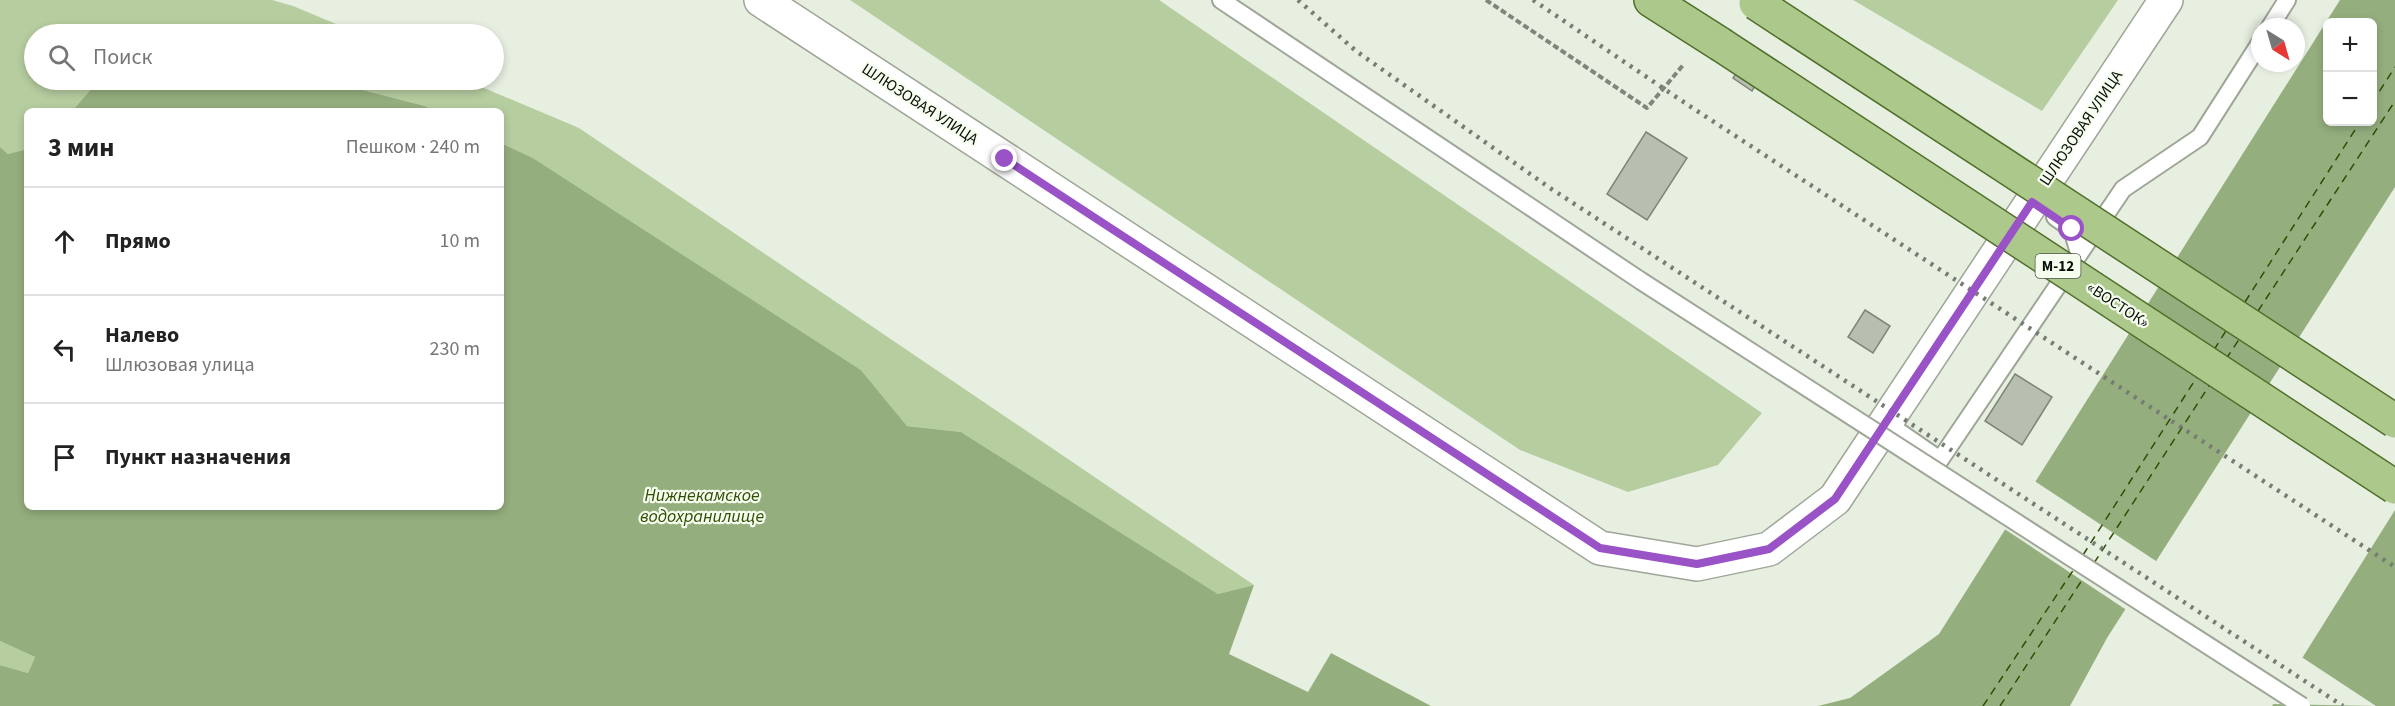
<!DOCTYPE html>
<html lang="ru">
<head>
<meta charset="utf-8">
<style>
  :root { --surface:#fff; --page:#f6f6f6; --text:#222; --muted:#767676; --line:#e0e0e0 }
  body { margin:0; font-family:"Source Sans 3",sans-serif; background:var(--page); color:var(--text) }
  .controls { position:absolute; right:18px; top:18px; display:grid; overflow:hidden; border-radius:9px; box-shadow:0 3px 9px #0003 }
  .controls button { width:54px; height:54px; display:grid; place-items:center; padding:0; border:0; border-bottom:2px solid var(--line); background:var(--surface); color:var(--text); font:30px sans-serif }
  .compass { position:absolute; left:2251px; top:18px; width:54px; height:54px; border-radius:50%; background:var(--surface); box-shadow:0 3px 9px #0003; rotate:143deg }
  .stop { position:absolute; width:18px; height:18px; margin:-14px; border:4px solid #9a53c7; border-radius:50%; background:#fff }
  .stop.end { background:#9a53c7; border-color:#fff; box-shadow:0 2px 6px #0008 }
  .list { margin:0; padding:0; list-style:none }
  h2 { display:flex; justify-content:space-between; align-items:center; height:78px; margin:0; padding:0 24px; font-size:26px }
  h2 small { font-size:20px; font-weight:400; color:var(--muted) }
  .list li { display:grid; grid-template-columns:39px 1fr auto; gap:18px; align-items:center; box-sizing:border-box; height:108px; padding:0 24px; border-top:2px solid var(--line) }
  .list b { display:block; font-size:22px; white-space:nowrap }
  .list p { margin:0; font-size:20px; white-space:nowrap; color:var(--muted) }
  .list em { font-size:20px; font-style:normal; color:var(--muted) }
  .icon { flex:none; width:33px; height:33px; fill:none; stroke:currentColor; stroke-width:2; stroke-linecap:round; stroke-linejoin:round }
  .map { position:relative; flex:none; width:2395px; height:706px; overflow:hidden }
  .search { position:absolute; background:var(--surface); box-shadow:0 3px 9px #0003; left:24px; top:24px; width:480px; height:66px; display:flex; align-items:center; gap:15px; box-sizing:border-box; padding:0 21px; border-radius:33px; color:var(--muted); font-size:22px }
  .panel { position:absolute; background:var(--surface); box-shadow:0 3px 9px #0003; left:24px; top:108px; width:480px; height:402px; border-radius:9px }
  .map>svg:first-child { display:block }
  .green { fill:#b6cda0 }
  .water { fill:#95ae7e; fill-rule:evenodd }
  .pier { fill:#e7efe1 }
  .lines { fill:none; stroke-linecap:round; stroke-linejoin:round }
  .ferry { stroke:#304d02; stroke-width:1.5; stroke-dasharray:8 6; stroke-linecap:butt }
  .building { fill:#b7bfb1; stroke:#7f8578; stroke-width:1.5 }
  .lane-casing { stroke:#9fa698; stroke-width:20 }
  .secondary-casing { stroke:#9fa698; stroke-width:36 }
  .primary-casing { stroke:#506f2b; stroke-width:36 }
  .path { stroke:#81867d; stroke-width:4; stroke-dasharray:6 3; stroke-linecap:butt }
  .lane { stroke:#fff; stroke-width:16 }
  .secondary { stroke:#fff; stroke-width:33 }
  .primary { stroke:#acc88b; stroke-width:33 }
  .rail { stroke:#787d74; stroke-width:4.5; stroke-dasharray:3 6; stroke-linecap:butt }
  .lane-bridge-casing { stroke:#9fa698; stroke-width:20; stroke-linecap:butt }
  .primary-bridge-casing { stroke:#506f2b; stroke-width:36; stroke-linecap:butt }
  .lane-bridge { stroke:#fff; stroke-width:16 }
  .primary-bridge { stroke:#acc88b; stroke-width:33 }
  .route { stroke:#9a53c7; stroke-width:8 }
  .labels { text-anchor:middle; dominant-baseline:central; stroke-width:4.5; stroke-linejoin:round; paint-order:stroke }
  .shield { fill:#f5fdee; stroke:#51564e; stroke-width:1.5 }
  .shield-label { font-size:15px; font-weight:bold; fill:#0b0e09 }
  .street-label { font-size:16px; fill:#0b0e09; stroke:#f5fdee }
  .water-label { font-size:18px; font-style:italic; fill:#304d02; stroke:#f5fdee }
</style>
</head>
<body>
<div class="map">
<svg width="2395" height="706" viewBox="0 0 2395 706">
  <rect width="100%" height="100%" fill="#e7efe1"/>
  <g class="green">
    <path d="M0,0H272L293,6L360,34H34V80H99L72,111H27V149L8,154L0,147Z"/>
    <path d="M850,0H1159L1762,413L1718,465L1628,492L1520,450Z"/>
    <path d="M1853,0H2118L2042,111Z"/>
    <path d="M324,80H465L579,128L1254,585L1218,594L961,432L907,426L861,370L533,158L501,143V111H435L425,106Z"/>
    <path d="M0,641L35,657L28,673L0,665Z"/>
  </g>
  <g class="water">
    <path d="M2340,0H2395V187L2107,638L2070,706H1818L1850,698L1939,634ZM2328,22H2372V122H2328Z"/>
    <path d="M99,80H324L425,106L435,111H72Z"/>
    <path d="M501,143L533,158L861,370L907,426L961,432L1218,594L1254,585L1229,654L1308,692L1331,653L1431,706H0V665L28,673L35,657L0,641V147L8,154L27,149V507H501Z"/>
    <path d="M2395,510V706H2272Z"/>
  </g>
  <g class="pier">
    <path d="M2033,480L2159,563L2128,611L2003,528Z"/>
    <path d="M2300,656L2376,706L2269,704Z"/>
  </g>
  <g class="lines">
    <g class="ferry">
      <path d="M2372,103L2395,67"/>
      <path d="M2245,302L2360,122"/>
      <path d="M2258,311L2395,101"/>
      <path d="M2214,350L2227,329"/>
      <path d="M2226,359L2240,338"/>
      <path d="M2083,555L2197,377"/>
      <path d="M2094,563L2209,386"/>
      <path d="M1983,706L2074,569"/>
      <path d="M2000,706L2084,577"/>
    </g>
  </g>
  <g class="building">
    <path d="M1741,66L1760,78L1752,91L1733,78Z"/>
    <path d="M1646,132L1687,158L1647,220L1607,194Z"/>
    <path d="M1865,310L1890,326L1873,353L1848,337Z"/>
    <path d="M2015,374L2052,397L2022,445L1985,421Z"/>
  </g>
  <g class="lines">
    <defs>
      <g id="lane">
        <path d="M1221,0L1641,281"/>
        <path d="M2270,27L2287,0"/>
        <path d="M2055,217L2072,229L2079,253"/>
        <path d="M1885,422L1940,460L2123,189L2200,137L2260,43"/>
      </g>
      <path id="secondary" d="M761,0L1600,548L1697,564L1769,549L1835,499L2166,0"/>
      <path id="primary" d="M1651,0L1720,44"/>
    </defs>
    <use href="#lane" class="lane-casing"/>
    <use href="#secondary" class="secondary-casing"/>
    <use href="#primary" class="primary-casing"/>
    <path class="path" d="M1486,0L1647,108L1684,64"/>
    <use href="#lane" class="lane"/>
    <use href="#secondary" class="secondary"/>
    <use href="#primary" class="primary"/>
    <g class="rail">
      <path d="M1298,0L1356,51L1550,188L2343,706"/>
      <path d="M1533,0L1685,103L2395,567"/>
    </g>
    <defs>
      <path id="lane-bridge" d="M1641,281L2302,706"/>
      <g id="primary-bridge">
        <path d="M1756,3L2395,421"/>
        <path d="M1720,44L2395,487"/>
      </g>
    </defs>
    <use href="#lane-bridge" class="lane-bridge-casing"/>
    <use href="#primary-bridge" class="primary-bridge-casing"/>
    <use href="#lane-bridge" class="lane-bridge"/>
    <use href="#primary-bridge" class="primary-bridge"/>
  </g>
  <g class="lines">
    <path class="route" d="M1005,159L1600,548L1697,564L1769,549L1835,499L2032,202L2072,229"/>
  </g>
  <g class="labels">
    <rect class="shield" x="2035.5" y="254" width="45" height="24" rx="4.5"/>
    <g class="shield-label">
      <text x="2058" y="266">М-12</text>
    </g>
    <g class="street-label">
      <text transform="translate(920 104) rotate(33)">ШЛЮЗОВАЯ УЛИЦА</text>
      <text transform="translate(2081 128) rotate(-56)">ШЛЮЗОВАЯ УЛИЦА</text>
      <text transform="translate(2118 305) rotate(33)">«ВОСТОК»</text>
    </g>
    <g class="water-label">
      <text x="702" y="495">Нижнекамское<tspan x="702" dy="21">водохранилище</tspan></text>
    </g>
  </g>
</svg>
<div class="controls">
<button>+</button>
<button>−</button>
</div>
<svg class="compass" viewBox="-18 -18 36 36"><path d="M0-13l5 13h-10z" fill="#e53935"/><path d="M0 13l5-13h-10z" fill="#767676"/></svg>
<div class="stop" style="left:2072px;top:229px"></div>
<div class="stop end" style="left:1005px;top:159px"></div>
<div class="search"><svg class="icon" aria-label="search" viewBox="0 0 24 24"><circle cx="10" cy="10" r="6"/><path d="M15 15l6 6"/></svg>Поиск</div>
<section class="panel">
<h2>3 мин<small>Пешком · 240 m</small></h2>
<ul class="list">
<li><svg class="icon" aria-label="ahead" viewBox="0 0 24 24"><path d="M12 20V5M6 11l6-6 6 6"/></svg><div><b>Прямо</b></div><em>10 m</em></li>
<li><svg class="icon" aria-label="left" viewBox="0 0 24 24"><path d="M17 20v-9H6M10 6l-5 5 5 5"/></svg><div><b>Налево</b><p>Шлюзовая улица</p></div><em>230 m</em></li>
<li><svg class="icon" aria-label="arrive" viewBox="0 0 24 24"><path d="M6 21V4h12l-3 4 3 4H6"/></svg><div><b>Пункт назначения</b></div></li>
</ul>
</section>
</div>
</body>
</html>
